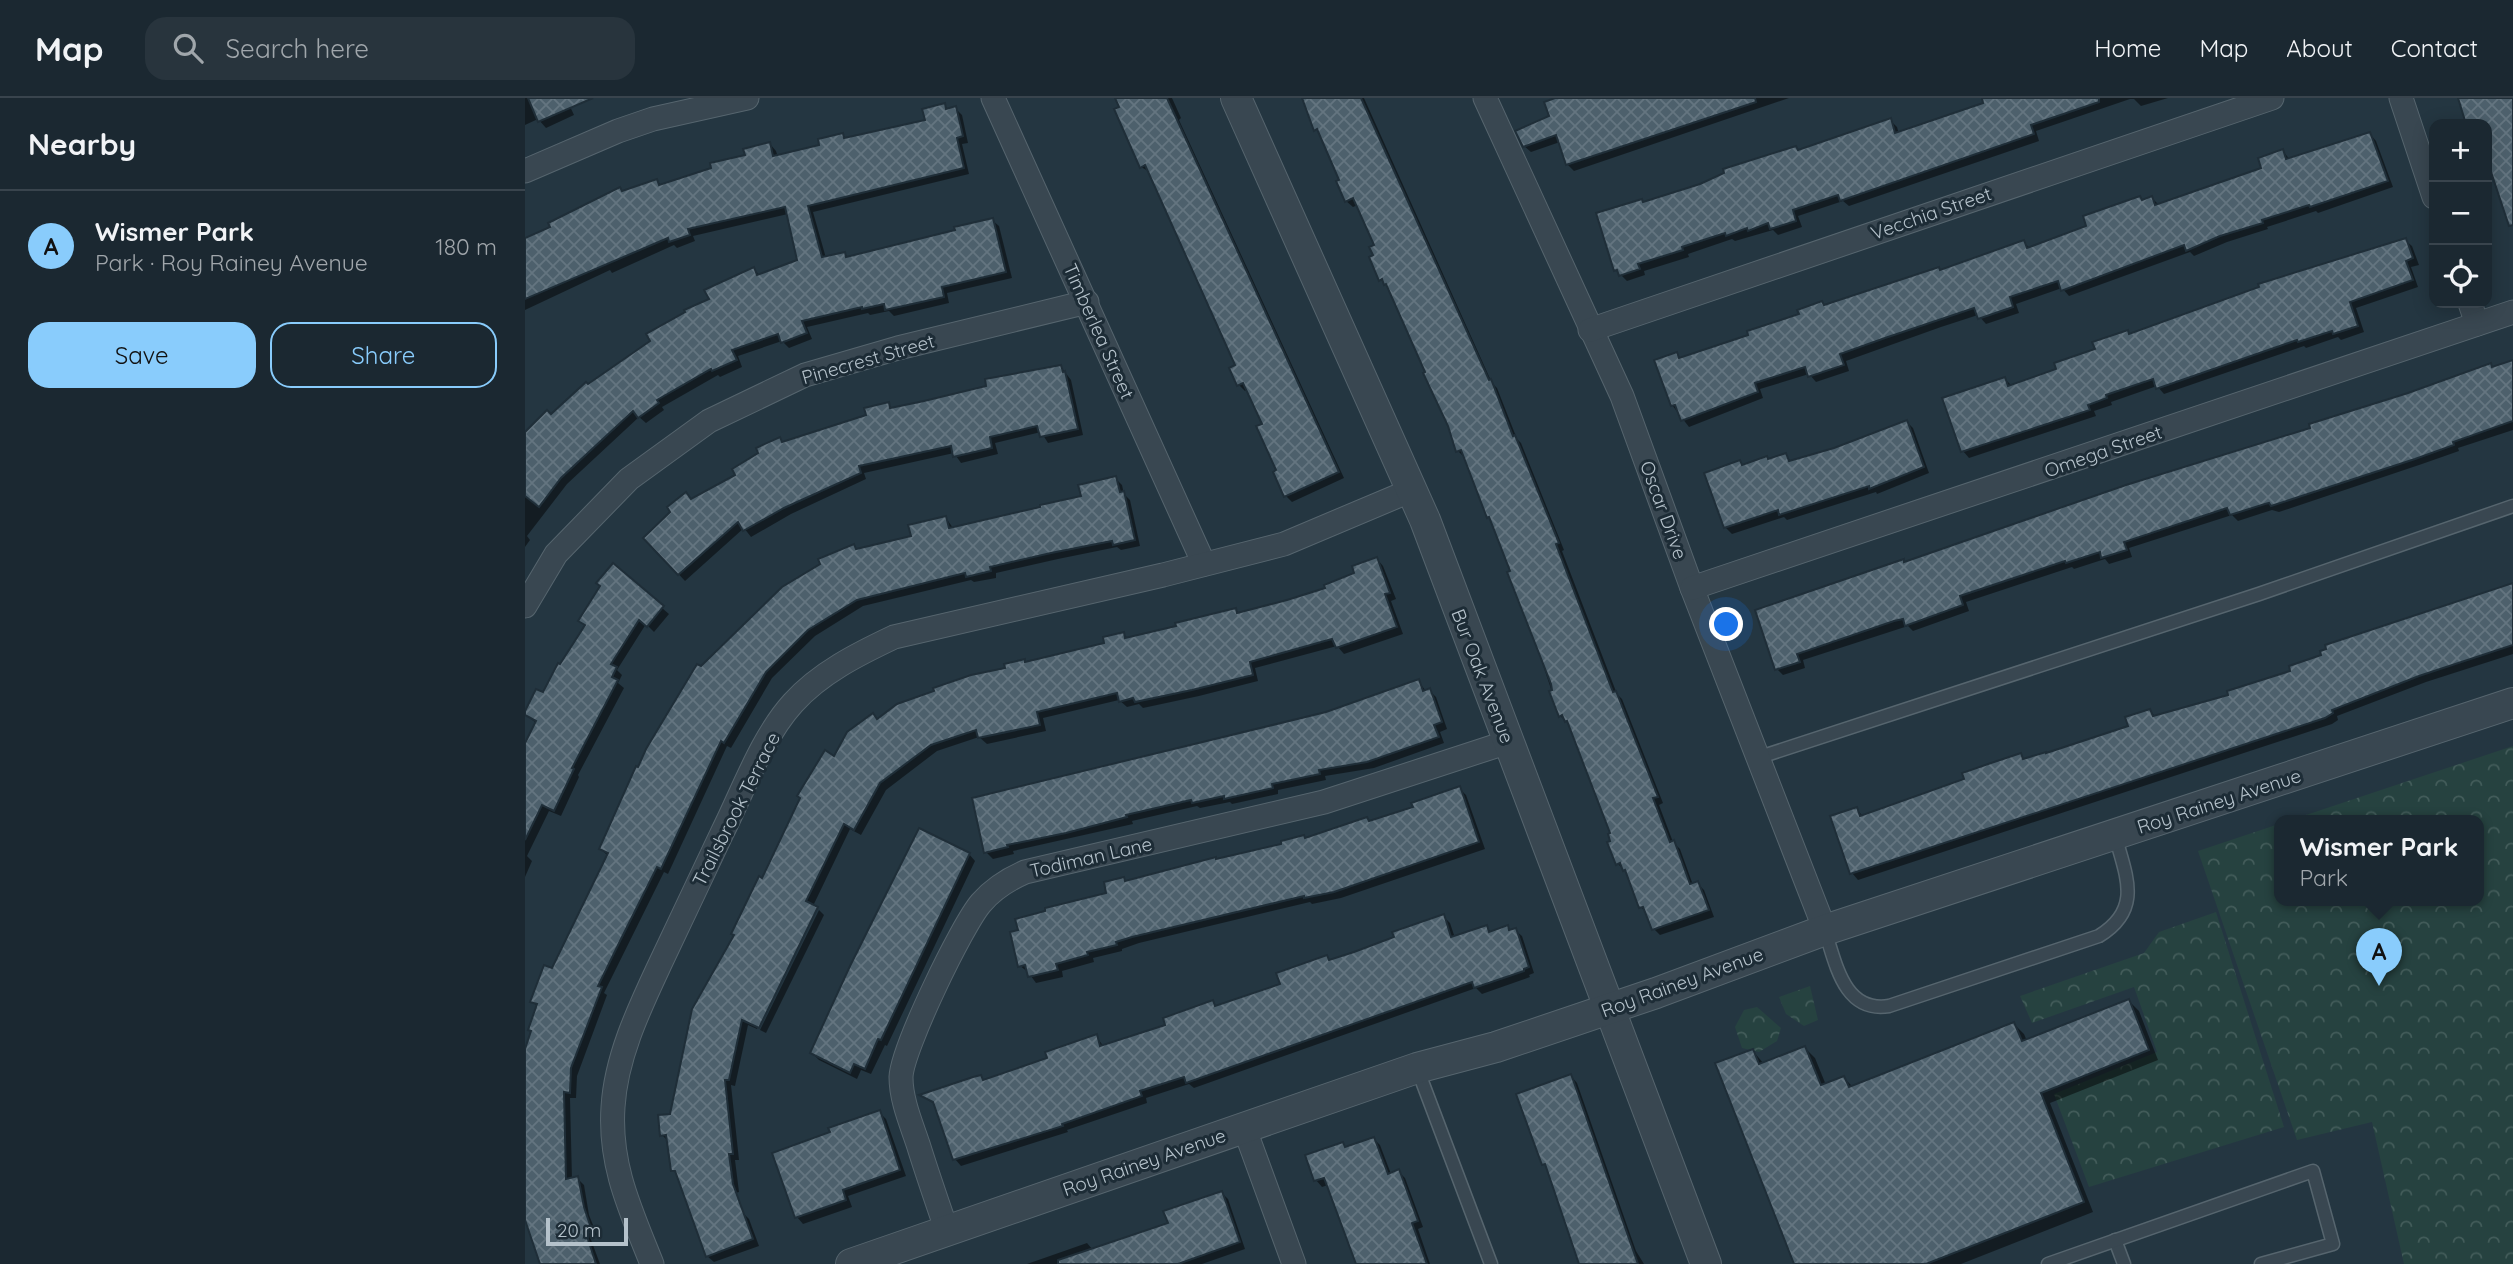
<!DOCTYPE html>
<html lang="en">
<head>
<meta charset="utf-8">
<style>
  :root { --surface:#1b2831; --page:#28343d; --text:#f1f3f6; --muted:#a0a6ab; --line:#39444d; --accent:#89ccfc }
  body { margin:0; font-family:Quicksand,sans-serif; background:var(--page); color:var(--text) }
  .controls { position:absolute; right:21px; top:21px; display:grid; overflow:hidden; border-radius:14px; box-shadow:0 4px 18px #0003 }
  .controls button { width:63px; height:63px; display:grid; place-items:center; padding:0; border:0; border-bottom:2px solid var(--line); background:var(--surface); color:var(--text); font:35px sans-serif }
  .scale { position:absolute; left:21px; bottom:18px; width:82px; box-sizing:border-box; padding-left:7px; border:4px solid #b5c2cb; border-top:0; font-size:19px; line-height:24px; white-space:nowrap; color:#b5c2cb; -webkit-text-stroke:5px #1d2c36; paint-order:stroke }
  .you { position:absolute; left:1202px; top:527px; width:24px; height:24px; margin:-18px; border:5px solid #fff; border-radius:50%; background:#1a73e8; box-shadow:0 0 0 10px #1a73e833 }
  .badge { display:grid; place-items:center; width:46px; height:46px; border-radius:50%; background:var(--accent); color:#111; font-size:23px; font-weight:700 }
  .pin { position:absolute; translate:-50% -58px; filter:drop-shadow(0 2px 4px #0008) }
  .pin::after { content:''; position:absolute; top:37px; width:24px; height:21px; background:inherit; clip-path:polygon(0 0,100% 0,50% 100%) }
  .popup { position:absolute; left:1749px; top:717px; width:210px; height:91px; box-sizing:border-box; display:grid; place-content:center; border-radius:14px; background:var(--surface); filter:drop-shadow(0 2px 5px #0005); font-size:23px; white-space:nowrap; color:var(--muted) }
  .popup b { font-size:26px; color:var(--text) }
  .popup::after { content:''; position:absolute; left:50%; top:100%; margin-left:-14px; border:14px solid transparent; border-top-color:var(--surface) }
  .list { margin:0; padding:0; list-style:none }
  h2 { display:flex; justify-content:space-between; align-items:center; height:91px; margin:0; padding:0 28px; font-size:30px }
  h2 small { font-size:23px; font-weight:400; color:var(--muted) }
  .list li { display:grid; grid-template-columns:46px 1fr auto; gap:21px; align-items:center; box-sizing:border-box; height:112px; padding:0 28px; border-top:2px solid var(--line) }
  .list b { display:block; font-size:26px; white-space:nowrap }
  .list p { margin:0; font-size:23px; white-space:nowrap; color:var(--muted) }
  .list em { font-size:23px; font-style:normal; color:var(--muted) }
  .actions { display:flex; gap:14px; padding:21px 28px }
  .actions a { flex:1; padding:16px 0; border:2px solid var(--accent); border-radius:21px; text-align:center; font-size:24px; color:var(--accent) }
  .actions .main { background:var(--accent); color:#111 }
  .icon { flex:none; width:38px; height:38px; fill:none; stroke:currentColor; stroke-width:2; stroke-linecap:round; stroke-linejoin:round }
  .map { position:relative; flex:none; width:1988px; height:1166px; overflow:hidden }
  header { display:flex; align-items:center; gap:42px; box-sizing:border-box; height:98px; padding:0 35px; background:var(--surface); border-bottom:2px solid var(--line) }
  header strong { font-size:33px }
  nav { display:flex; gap:38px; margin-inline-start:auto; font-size:24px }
  .search { width:490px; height:63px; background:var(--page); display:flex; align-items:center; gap:18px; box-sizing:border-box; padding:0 24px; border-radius:21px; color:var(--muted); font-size:26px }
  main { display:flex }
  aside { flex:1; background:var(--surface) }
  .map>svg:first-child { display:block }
  .park { fill:url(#park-crowns) }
  .shadow { fill:#0007 }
  .building { fill:url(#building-cross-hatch); stroke:#1f2e38; stroke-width:2 }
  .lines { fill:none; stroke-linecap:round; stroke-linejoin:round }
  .service-casing { stroke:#56656e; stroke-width:15 }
  .minor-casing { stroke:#56656e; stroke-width:25 }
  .tertiary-casing { stroke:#56656e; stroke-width:32 }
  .service { stroke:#394751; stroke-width:12 }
  .minor { stroke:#394751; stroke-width:23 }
  .tertiary { stroke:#394751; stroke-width:30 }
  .labels { text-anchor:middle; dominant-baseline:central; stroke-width:6; stroke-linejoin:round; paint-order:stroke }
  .street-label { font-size:19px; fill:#b5c2cb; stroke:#1d2c36 }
</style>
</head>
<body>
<header>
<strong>Map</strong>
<div class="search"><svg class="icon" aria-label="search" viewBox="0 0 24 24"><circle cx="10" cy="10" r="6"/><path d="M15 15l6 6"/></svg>Search here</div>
<nav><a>Home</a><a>Map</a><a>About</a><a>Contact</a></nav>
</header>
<main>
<aside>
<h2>Nearby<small></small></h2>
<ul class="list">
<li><span class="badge">A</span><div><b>Wismer Park</b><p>Park · Roy Rainey Avenue</p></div><em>180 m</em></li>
</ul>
<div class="actions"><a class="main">Save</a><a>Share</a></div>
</aside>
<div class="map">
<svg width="1988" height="1166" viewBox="0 0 1988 1166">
  <defs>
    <pattern id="park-crowns" width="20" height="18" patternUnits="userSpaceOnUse" patternTransform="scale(1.75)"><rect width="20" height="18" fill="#264240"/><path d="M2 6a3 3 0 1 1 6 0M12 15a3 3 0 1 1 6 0" fill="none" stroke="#435c5a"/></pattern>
    <pattern id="building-cross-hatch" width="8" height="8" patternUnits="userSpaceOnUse" patternTransform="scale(1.75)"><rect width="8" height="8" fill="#4d606c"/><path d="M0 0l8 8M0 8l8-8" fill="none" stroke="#647580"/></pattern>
  </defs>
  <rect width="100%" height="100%" fill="#243641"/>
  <g class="park">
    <path d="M1988,648V1166H1879L1847,1024L1772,1042L1673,753L1754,726V802H1954V722H1766Z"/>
    <path d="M1691,814L1759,1029L1564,1089L1529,996L1632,954L1609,889L1507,925L1495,898L1619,855L1634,834Z"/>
    <path d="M1285,888L1293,922L1279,928L1261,916L1254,899Z"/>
    <path d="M1232,909L1256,930L1252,943L1234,954L1217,950L1210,929L1219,912Z"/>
  </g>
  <g class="shadow">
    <path d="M0,0H53L43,4L49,17L21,30L13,21L0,27Z"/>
    <path d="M592,0H647L656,20L654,22L819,380L767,404L761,398L739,327L723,292L720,293L714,287L712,267L625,74L616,69Z"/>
    <path d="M778,0H839L967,285L972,290L992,341L996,345L1039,452L1037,453L1092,596L1097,601L1138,705L1134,707L1148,744L1155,751L1168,787L1172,785L1179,792L1189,819L1135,837L1129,831L1123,817L1116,809L1103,776L1093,766L1087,736L1046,627L1035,618L987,474L939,359L933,353L903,275L865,191L856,182L850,158L851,147L833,107L828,109L821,103L816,82Z"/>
    <path d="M1036,0H1264L1049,73L1042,66L1035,44L1006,54L999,48L1026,19Z"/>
    <path d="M1458,0H1643L1616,8L1609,1H1605L1511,33L1514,43L1324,108L1318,103L1273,118L1277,129L1253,137L1248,132L1210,143L1207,141L1163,156L1164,159L1119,173L1120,177L1102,183L1091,172L1119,105L1365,22L1372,29L1374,36L1460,6Z"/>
    <path d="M419,7L424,12L430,10L437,17L443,45L437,46L444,76L288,114L301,160L320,156L324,160L432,133L467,122L474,128L487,180L422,195L424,205L369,218L364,213L345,217L343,215L282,229L287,241L264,250L257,243L213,258L217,269L195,279L193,277L137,309L139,312L121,325L114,319L42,386L2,438L5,442L0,449V337L63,288L229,171L235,178L274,164L263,116L168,138L170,143L152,150L149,147L87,175L85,172L0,212V141L98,95L132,83L137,88L222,58L245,46L251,53L253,59L296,48L318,37L322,41L402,23Z"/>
    <path d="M1845,36L1851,43L1868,89L1793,115L1791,113L1742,129L1743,131L1702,144L1669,158L1665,154L1544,198L1537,190L1491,206L1494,215L1461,226L1453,217L1416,229L1321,263L1324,273L1291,284L1284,276L1235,291L1238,300L1164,329L1147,307L1152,256L1156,261L1225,238L1301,209L1416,173L1498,144L1505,150L1564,129L1627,100L1634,107L1739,71L1758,53L1765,62Z"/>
    <path d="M1880,142L1887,148L1894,167L1886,169L1893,189L1831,210L1839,234L1816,242L1813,239L1781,250L1779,248L1639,296L1632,288L1586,304L1587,307L1569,313L1571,318L1444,360L1438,353L1480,281L1487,288L1533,272L1603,234L1606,237Z"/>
    <path d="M1988,264V332L1933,350L1934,353L1897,366L1754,414L1747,412L1713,423L1707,417L1604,450L1607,459L1584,466L1580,461L1549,471L1547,469L1441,504L1444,513L1388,533L1383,528L1278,562L1280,570L1258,577L1252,571L1380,465L1787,331L1966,267L1969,270Z"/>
    <path d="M536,269L546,282L558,337L523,345L516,334L470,345L473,356L436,365L429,355L339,375L341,381L266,416L226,439L219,430L160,483L120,440L167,403L212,377L254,341L259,345L343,318L363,306L368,311L464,290Z"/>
    <path d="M1382,324L1388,330L1404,375L1352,396L1351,394L1262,422L1259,419L1207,436L1200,429L1214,364L1218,368L1260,357L1267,364L1310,351Z"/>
    <path d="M590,380L597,387L599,396L605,402L615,448L596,452L592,449L533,461L471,475V480L449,484L446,482L338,508L290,538L247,580L206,650L202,648L143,776L139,774L79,895L82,897L52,978L51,1000H45L47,1081L52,1080L59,1087L64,1117L72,1137L65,1139L75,1166H17L0,1119V956L8,935L5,932L13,909L7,903L28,872L83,758L76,751L114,671L177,570L329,448L332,452L388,439L421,420L428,430L558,399Z"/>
    <path d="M852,461L858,468L871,501L866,503L878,536L819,556L812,548L730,570L733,583L674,598L618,610L614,606L602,609L594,602L518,620L521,633L462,646L454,639L412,653L361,692L336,737L325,731L288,808L291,810L232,931L223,927L210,988L206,987L214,1062H210L214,1094L168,1108L154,1079L148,1072L144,1044L137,1037L147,1017L210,838L238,782L309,660L353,622L499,563L502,565L582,546L598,536L604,541L711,512L715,516L802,491L832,476Z"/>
    <path d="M88,468L144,516L129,534L121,526L92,572L97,577L93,585L99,590L53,677L54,679L36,718L24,713L2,758L7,763L0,779V649L11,625L0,616L19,597L61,529L55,523Z"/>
    <path d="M1988,487V556L1901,584L1812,618L1813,622L1807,626L1333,782L1327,775L1331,711L1339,719L1441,682L1495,657L1500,662L1606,629L1625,613L1631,619L1705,598Z"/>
    <path d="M893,583L901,593L904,592L911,599L922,631L915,634L919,645L849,670L800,678L801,682L753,692V696L707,706L705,704L675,710L672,708L607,723L608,726L488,753L489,756L468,761L461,754L802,616Z"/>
    <path d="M934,690L941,697L960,751L816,800L787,806L785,804L614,845L597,851V853L568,860L569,864L537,873L538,879L511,885L503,874L495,868L583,796L601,784L845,725L890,710Z"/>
    <path d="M444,756L450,763L362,948L360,947L346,976L336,972L332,981L294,962L287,955Z"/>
    <path d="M294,812L299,817L241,935L235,932Z"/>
    <path d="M918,818L925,825L930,840L961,829L967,835L983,829L986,833L990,832L997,838L1009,875L1004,877L1005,879L957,896L951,890L669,990L664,986L621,1000L622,1005L542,1032L543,1034L436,1068L430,1061L411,1007L397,998L455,979L460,983L524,961L571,938L579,949L642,928L688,904L692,909L757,887L802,859L807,863L871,840Z"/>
    <path d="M1604,903L1614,913L1633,962L1525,1005L1568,1114L1436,1166H1270L1228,953L1239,966L1280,950L1290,960L1301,987L1319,980L1328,989L1489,926L1499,936L1502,943Z"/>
    <path d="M1046,978L1052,985L1111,1153L1119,1166H1063L1023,1070L1019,1066Z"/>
    <path d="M354,1014L361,1021L381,1078L323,1098L327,1109L278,1126L272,1119L307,1035Z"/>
    <path d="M849,1041L855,1047L866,1076L873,1073L880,1080L898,1129L893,1131L905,1166H831L803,1087L797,1089L791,1082L782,1058L818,1046L822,1050Z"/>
    <path d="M697,1095L703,1101L720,1151L677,1166H502L562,1145L568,1152L645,1126Z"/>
    <path d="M217,1114L224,1121L234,1148L189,1164L182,1158Z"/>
  </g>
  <g class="building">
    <path d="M3,0H68L13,24Z"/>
    <path d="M590,0H642L814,374L759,399L748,374L751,372L731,328L737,326L718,285L712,288L704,270L710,267L620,67L615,70L589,11L594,9Z"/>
    <path d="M777,0H836L964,282L966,281L988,338L990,337L1034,445L1031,446L1088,594L1091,593L1133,699L1128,700L1145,744L1149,742L1165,786L1173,783L1184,812L1127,832L1118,809L1114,810L1100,772L1098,773L1095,765L1091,767L1082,744L1085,743L1083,736L1085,735L1042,623L1040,624L1037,617L1034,619L1024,593L1027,592L1026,586L982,474L985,473L964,419L962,420L936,352L931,354L923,328L898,275L900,274L861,186L859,187L857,181L854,183L844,159L848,157L844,149L849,147L828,100L820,104L811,83L814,82L792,31L789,33Z"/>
    <path d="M1030,0H1230L1231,4L1041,67L1031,37L998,49L990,33L1024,18L1019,4Z"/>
    <path d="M1457,0H1574V4L1506,27L1509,36L1315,103L1313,97L1268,112L1271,123L1245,131L1243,125L1223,133L1222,130L1201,138L1200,135L1157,149L1158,152L1113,166L1115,171L1094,178L1092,172L1089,173L1071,115L1117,101L1118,104L1175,86L1199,75L1198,71L1271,48L1273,52L1366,20L1370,35L1458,5Z"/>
    <path d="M1933,0H1988V127L1984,128L1962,62V26H1941Z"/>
    <path d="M420,5L421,11L431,8L438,38L432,40L439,70L283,108L297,159L320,154L321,159L430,132L429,129L468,120L481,174L417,189L419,199L360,212L359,206L337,211V209L277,223L282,235L256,245L253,236L207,252L212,262L187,273L186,271L132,302L134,305L113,320L108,313L36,380L14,409L0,398V334L22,312L26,316L61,284L63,286L125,243L121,236L160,214L159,212L184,201L179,192L229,169L232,177L272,162L260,109L163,131L165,137L144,144L143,140L0,201V140L25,129L23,125L95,89L97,93L132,81L134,87L186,70L185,65L220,57L218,51L245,44L248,58L294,47L293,41L318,35L319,40L400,22L397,11Z"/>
    <path d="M1845,34L1863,83L1785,109L1784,107L1737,122L1738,125L1695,138L1661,153L1659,147L1536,193L1533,183L1485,199L1488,209L1453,221L1449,210L1360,240L1315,256L1319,267L1283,279L1280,269L1230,285L1233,294L1156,323L1150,307L1146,308L1129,262L1152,254L1154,260L1223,237L1222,233L1274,216L1272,212L1297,203L1299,207L1414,169L1415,172L1499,142L1502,150L1561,128L1558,118L1615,98L1617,102L1627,98L1630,107L1736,70L1733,60L1758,51L1761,61Z"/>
    <path d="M1881,140L1888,160L1881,163L1888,182L1825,204L1833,228L1808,236L1807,233L1773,244L1772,242L1631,291L1628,281L1581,297L1582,300L1563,307L1565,312L1436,354L1417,300L1480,279L1483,288L1531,271L1529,265L1570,251L1567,244L1603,232L1604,236L1734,189L1733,186Z"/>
    <path d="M1988,262V323L1928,344L1929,347L1890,361L1746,408L1744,405L1740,406L1705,417L1702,410L1599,444L1602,452L1576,460L1575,454L1541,465L1540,463L1435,498L1438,507L1380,528L1378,521L1369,523L1272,556L1275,564L1250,572L1230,512L1379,461V464L1601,387L1785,330L1784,326L1883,295L1966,265L1967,269Z"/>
    <path d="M536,267L538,274L540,273L553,331L515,339L512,328L465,339L467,350L428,359L426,348L334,368L336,375L259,410L218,433L213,424L153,477L118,440L145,414L142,409L161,394L166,401L210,377L207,371L233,355L231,350L255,339L257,344L341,317L339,310L364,304L365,310L399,303L461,288L460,281Z"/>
    <path d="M1382,322L1399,369L1344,391V388L1254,417L1253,412L1199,430L1179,375L1215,362L1217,367L1242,358L1243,361L1261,355L1264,363L1309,350Z"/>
    <path d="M591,378L595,394L599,393L610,442L588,447L587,443L526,455L465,469L466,473L441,479L440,475L332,502L283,532L241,574L199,645L196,643L136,771L132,769L96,841L73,888L77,889L46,970L45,995L39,994L41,1081L53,1078L59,1109L66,1130L60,1132L71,1166H15L0,1122V951L6,933L3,932L12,906L5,904L19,867L27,870L83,755L74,751L111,668L113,669L121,651L172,566L176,568L257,489L295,466L293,461L329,446L331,451L386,438L383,427L421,418L424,430L515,409V407L556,398L553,387Z"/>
    <path d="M852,459L865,495L860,496L872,529L811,550L807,541L725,564L728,577L667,592L610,604L608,600L594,604L592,595L512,614L515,627L453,640L451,632L406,647L355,685L329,732L319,726L281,803L293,809L234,930L217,922L204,982H200L208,1056H204L208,1086L228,1141L181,1159L150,1073H146L141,1037L135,1038L133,1017L145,1016L167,911L209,837L206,836L234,778L237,780L275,700L272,698L300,652L309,658L322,634L348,615L352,621L372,606L409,593L408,590L446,577L480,570L479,566L500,561V564L579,545L578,539L599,534L600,540L651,528L650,525L711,510L712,515L762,502L800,490L799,487L829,475L827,468Z"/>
    <path d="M88,465L139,508L122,529L114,522L86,566L92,569L87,579L93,582L47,670L49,671L29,713L17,707L0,742V645L11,623L0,617V613L11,591L18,594L33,565L35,566L60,527L53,523L75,488L71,485Z"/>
    <path d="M1988,485V547L1894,578L1807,612L1808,615L1800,620L1325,776L1305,718L1332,709L1335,718L1439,681L1437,675L1466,665L1496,655L1498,661L1521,654V655L1603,628L1600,619L1625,611L1628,618L1703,597L1702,593L1765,573L1764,568L1796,557L1795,553L1801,551L1800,547Z"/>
    <path d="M894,581L898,593L905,590L917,624L909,627L914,639L842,664L794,672L795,676L747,686L748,690L699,701V698L667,705L666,702L601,717L602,719L541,735L482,747L483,749L459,755L447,700L801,614Z"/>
    <path d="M935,688L954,744L809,794L779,800V798L607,839L591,844L592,847L562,854L563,857L531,866L533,872L503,879L500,867L493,869L485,834L493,832L490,821L520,813V810L581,795L579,784L599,779L600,783L691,759V761L756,746V743L779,737L780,740L842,719L844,723L888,709L886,705Z"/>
    <path d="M394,730L445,755L356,942L353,941L340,971L329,966L325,975L285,955L325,868Z"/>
    <path d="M919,816L926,839L962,827L964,834L983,827L984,832L991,830L1004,869L999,871V873L949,890L947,884L661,985L659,979L615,993L617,998L537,1026L538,1028L428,1062L408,1004L394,997L448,979L456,977L458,982L522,960L520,954L572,936L575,948L640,927L638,920L688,902L690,908L755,886L751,875L802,857L804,862L829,854L869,839L867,834Z"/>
    <path d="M1604,901L1624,952L1516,995L1559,1104L1401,1166H1269L1190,965L1228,951L1234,966L1280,948L1296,987L1319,978L1324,989L1489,924L1497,943Z"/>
    <path d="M1046,976L1113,1166H1054L1020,1066L1017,1067L991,996Z"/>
    <path d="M355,1012L375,1072L318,1092L321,1102L270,1120L247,1055L305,1034L303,1030Z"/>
    <path d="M849,1039L863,1076L874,1071L893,1123L887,1125L902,1166H831L799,1080L789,1083L780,1057L818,1044L820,1049Z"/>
    <path d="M697,1093L715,1144L653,1166H533V1162L643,1125L638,1113Z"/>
  </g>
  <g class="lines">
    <defs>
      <g id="service">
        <path d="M1232,660L1734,496L1988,408"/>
        <path d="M1300,833C1311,866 1319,915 1364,908L1574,838C1618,811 1601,778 1590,737"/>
        <path d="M892,970L966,1166"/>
        <path d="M1590,1142L1599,1166"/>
        <path d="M1523,1166L1788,1073L1808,1146L1736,1166"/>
      </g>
      <g id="minor">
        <path d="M468,0L679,466"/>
        <path d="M960,0L1097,298L1167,490L1300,832"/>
        <path d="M1876,0L1909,99"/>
        <path d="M0,73L93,33L128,21L222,0"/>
        <path d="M1945,205L1952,226"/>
        <path d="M1065,232L1747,0"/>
        <path d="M1167,490L1988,214"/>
        <path d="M0,508L31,456L104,381L184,323L280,277L373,250L562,204"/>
        <path d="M719,1029L769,1166"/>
        <path d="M422,1133C412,1104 402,1075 393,1046C386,1025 376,1002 376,979C377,951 437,827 456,805C468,791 484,781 500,774L799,704L983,644"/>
        <path d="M127,1166C106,1113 84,1068 88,1009C91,958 115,909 136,864C156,821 177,778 197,735C218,693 237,639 268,605C295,575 333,556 369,539L638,477L759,446L887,392"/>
      </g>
      <g id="tertiary">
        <path d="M711,0L900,422L1181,1166"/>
        <path d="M326,1166L892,970L971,949L1131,895L1300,832L1988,605"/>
      </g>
    </defs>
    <use href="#service" class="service-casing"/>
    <use href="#minor" class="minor-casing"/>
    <use href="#tertiary" class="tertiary-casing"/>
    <use href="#service" class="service"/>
    <use href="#minor" class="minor"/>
    <use href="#tertiary" class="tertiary"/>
  </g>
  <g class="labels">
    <g class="street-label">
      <text transform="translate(1406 115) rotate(-19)">Vecchia Street</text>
      <text transform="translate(574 233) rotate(66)">Timberlea Street</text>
      <text transform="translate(343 261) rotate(-16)">Pinecrest Street</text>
      <text transform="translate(1578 353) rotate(-19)">Omega Street</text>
      <text transform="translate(1139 412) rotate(70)">Oscar Drive</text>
      <text transform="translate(958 578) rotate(69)">Bur Oak Avenue</text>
      <text transform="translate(1694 703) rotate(-18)">Roy Rainey Avenue</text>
      <text transform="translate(211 711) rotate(-63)">Trailsbrook Terrace</text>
      <text transform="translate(566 759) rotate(-13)">Todiman Lane</text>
      <text transform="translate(1157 884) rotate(-20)">Roy Rainey Avenue</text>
      <text transform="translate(619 1064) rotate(-19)">Roy Rainey Avenue</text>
    </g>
  </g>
</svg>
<div class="controls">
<button>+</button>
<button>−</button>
<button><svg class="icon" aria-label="locate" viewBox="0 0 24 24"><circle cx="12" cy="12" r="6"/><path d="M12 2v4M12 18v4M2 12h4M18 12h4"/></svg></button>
</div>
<div class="scale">20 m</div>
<div class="you"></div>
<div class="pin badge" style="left:1854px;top:888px">A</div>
<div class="popup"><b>Wismer Park</b>Park</div>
</div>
</main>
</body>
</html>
